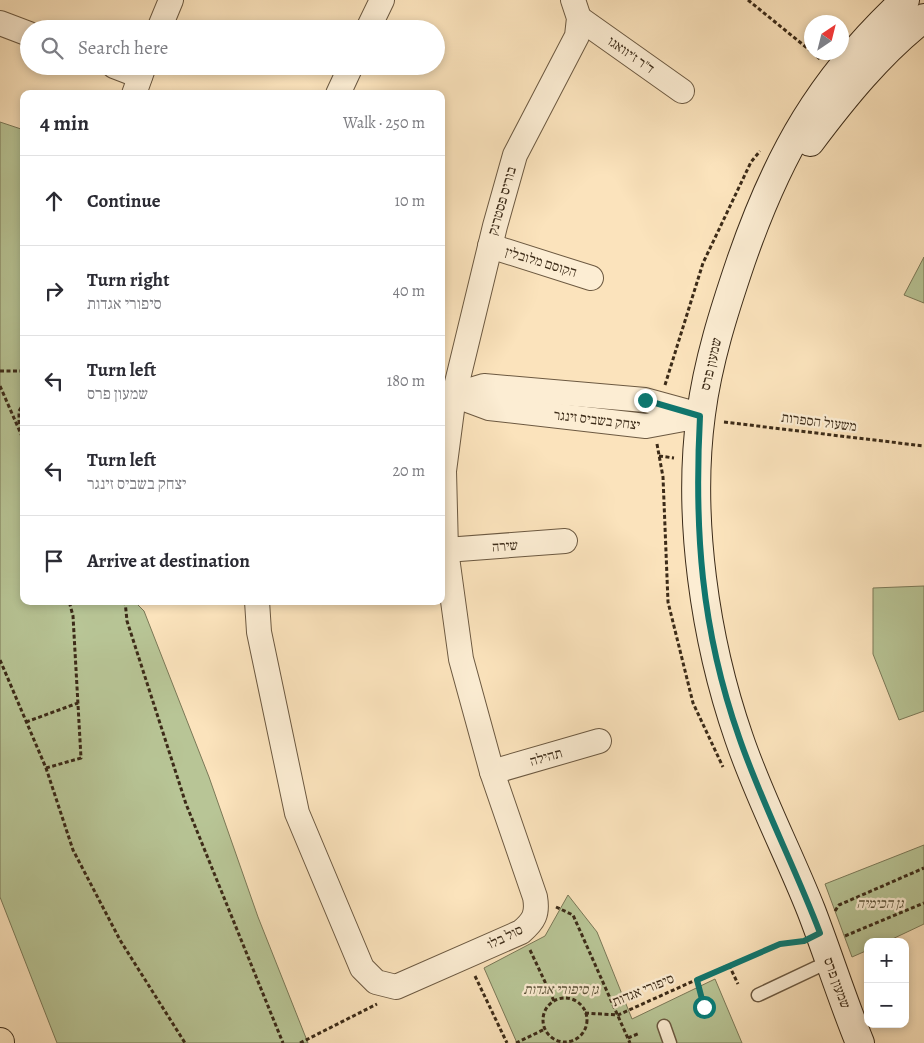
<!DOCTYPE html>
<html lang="en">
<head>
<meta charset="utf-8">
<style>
  :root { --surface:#fff; --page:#f2f2f3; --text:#2b2b33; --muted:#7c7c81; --line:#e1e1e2 }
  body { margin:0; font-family:Alegreya,"Frank Ruhl Libre",serif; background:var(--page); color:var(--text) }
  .controls { position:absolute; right:15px; bottom:15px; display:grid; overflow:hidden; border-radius:10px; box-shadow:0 2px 8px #0003 }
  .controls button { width:45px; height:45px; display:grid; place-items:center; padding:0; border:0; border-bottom:1px solid var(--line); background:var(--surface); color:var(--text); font:25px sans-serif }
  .compass { position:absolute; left:804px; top:15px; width:45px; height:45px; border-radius:50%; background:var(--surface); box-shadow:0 2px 8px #0003; rotate:35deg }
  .stop { position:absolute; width:15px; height:15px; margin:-11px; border:4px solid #0f766e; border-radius:50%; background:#fff }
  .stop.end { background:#0f766e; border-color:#fff; box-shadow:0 1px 5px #0008 }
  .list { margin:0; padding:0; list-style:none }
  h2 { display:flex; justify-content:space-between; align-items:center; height:65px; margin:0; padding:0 20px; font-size:21px }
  h2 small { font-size:16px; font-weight:400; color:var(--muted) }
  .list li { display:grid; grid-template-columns:32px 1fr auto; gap:15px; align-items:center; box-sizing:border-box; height:90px; padding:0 20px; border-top:1px solid var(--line) }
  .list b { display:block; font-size:19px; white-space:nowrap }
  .list p { margin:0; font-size:16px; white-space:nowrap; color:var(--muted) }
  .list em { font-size:16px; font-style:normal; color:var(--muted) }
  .icon { flex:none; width:28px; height:28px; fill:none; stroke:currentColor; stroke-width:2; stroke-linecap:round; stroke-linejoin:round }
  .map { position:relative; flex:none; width:924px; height:1043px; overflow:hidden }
  .search { position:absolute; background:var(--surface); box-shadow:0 2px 8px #0003; left:20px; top:20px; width:425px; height:55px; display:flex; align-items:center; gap:12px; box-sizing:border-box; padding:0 18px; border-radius:28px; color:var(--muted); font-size:19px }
  .panel { position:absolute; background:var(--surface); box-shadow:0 2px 8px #0003; left:20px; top:90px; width:425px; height:515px; border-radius:10px }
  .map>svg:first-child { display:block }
  .green { fill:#b8c596; stroke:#7a7857 }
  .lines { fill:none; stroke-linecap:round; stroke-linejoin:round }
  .lane-casing { stroke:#6c5941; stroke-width:15 }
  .street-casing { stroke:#6c5941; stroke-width:26 }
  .secondary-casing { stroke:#3c2b18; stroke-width:30 }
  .highway-casing { stroke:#3c2b18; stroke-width:30 }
  .path { stroke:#3c2b18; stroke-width:3; stroke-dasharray:4 2.5; stroke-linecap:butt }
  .lane { stroke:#fcedd3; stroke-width:12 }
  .street { stroke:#fcedd3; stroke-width:24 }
  .secondary { stroke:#fcedd3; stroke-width:28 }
  .highway { stroke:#fbe3bc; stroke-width:28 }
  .route { stroke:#0f766e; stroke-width:6 }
  .labels { text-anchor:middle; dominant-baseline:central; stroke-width:4.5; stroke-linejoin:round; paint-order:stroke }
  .street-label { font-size:14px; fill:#3c2b18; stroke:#fcedd3 }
  .park-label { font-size:14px; font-style:italic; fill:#5b5238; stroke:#fcedd3 }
</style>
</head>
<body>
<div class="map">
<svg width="924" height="1043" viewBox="0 0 924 1043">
  <rect width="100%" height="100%" fill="#fbe3bc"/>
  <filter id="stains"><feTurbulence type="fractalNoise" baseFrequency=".004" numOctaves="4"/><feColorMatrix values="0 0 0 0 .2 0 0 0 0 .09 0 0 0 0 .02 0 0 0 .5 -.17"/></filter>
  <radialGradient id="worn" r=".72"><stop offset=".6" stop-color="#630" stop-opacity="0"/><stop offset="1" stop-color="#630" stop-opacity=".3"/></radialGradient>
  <g class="green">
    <path d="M0,122L24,130V601H134L144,611L209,777L258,917L308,1043H57L0,897Z"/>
    <path d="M924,257V303L904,295Z"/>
    <path d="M924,586V711L899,720L873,654V588Z"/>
    <path d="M924,845V924L886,942H868V950L852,957L825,884Z"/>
    <path d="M568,895L597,932L632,1019L715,979L742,1043H517L484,968L545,936Z"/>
  </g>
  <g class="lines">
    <defs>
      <g id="lane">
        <path d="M758,995L828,962"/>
        <path d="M664,1026L670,1043"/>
      </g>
      <g id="street">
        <path d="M579,18L682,91"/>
        <path d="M0,23L29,34"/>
        <path d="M159,29L171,0"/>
        <path d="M368,29L382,0"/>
        <path d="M114,66L140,76"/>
        <path d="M134,94L144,66"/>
        <path d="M338,94L351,66"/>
        <path d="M490,246L591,278"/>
        <path d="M441,393L454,395L489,408L646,426L700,416"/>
        <path d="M454,395L484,386L645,400L696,414"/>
        <path d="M446,550L565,541"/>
        <path d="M257,601L259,632L297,813L362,968L376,982L396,987L521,932C534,921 538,914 535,897L492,772L461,659L446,550L444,471L454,395L495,226L515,155L577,36L579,18L573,0"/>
        <path d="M492,772L599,741"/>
      </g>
      <g id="secondary">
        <path d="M810,142C843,98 880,52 924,18"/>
        <path d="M860,1043C842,999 828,954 811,910C788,852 759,797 739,738C705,640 687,517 701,414C708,361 724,311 741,261C778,154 821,78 905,0"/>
      </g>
      <path id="highway" d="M0,1042V1043"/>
    </defs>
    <use href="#lane" class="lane-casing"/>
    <use href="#street" class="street-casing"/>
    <use href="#secondary" class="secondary-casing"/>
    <use href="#highway" class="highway-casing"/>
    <g class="path">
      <path d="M748,0L812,52"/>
      <path d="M812,52L821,60"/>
      <path d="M0,371H24"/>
      <path d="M665,385L703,263L751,162L760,151"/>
      <path d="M0,386L24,441"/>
      <path d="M724,422L924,446"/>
      <path d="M19,424V411L24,403"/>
      <path d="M657,444L663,477L668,602L693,703L723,767"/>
      <path d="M659,456L674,458"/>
      <path d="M125,601L127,621L186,804L283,1043"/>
      <path d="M70,603L83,601"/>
      <path d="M0,660L46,768L73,850L120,940L185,1043"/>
      <path d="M26,722L78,703"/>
      <path d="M46,768L81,758L73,616L69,601"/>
      <path d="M556,907L573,915L630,1043"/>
      <path d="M835,911L839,905L924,868"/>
      <path d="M845,936L924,903"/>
      <path d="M530,950L554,1001"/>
      <path d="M729,965L738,984"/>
      <path d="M475,976L507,1043"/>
      <path d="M697,980L704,1007"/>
      <circle cx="565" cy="1020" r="22"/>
      <path d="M585,1013L618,1015L729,965L780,944L797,942"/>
      <path d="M628,1038L640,1033"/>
      <path d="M300,1043L377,1004"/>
      <path d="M516,1043L545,1029"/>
    </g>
    <use href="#lane" class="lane"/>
    <use href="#street" class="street"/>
    <use href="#secondary" class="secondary"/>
    <use href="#highway" class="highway"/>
  </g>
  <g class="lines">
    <path class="route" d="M645,400L700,416C694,529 701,629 739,737C762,804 795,867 820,933L804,941L780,944L697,980L704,1007"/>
  </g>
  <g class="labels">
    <g class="street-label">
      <text transform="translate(631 55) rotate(35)">ד"ר ז'יוואגו</text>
      <text transform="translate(502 201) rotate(-74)">בוריס פסטרנק</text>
      <text transform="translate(541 262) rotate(17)">הקוסם מלובלין</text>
      <text transform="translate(711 364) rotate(-77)">שמעון פרס</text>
      <text transform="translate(597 420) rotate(7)">יצחק בשביס זינגר</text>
      <text transform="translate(819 422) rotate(7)">משעול הספרות</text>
      <text transform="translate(505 546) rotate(-4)">שירה</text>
      <text transform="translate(546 757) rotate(-16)">תהילה</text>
      <text transform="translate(505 937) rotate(-26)">סול בלו</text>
      <text transform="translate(837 983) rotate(70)">שמעון פרס</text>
      <text transform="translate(643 990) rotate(-22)">סיפורי אגדות</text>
    </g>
    <g class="park-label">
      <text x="880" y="903">גן הכימיה</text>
      <text x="561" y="989">גן סיפורי אגדות</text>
    </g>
  </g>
  <rect width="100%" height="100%" filter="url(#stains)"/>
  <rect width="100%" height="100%" fill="url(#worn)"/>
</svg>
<div class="controls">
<button>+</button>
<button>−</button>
</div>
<svg class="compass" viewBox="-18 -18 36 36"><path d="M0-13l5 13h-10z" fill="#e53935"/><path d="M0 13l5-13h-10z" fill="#7c7c81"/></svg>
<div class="stop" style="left:704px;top:1007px"></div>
<div class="stop end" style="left:645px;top:400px"></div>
<div class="search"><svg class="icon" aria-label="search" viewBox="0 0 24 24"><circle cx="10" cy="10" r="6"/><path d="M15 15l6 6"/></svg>Search here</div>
<section class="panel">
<h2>4 min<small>Walk · 250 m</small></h2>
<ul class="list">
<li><svg class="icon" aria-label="ahead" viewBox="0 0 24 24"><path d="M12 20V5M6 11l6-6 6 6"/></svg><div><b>Continue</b></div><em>10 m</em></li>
<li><svg class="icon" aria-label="right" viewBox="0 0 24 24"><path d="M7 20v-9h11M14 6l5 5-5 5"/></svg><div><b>Turn right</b><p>סיפורי אגדות</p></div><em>40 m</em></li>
<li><svg class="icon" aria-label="left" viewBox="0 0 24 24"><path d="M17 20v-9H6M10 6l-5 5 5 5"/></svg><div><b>Turn left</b><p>שמעון פרס</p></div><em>180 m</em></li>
<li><svg class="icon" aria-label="left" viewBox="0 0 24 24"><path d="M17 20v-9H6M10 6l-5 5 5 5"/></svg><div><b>Turn left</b><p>יצחק בשביס זינגר</p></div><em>20 m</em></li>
<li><svg class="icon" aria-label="arrive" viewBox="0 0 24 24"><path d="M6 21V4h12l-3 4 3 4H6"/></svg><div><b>Arrive at destination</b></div></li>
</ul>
</section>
</div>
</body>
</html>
